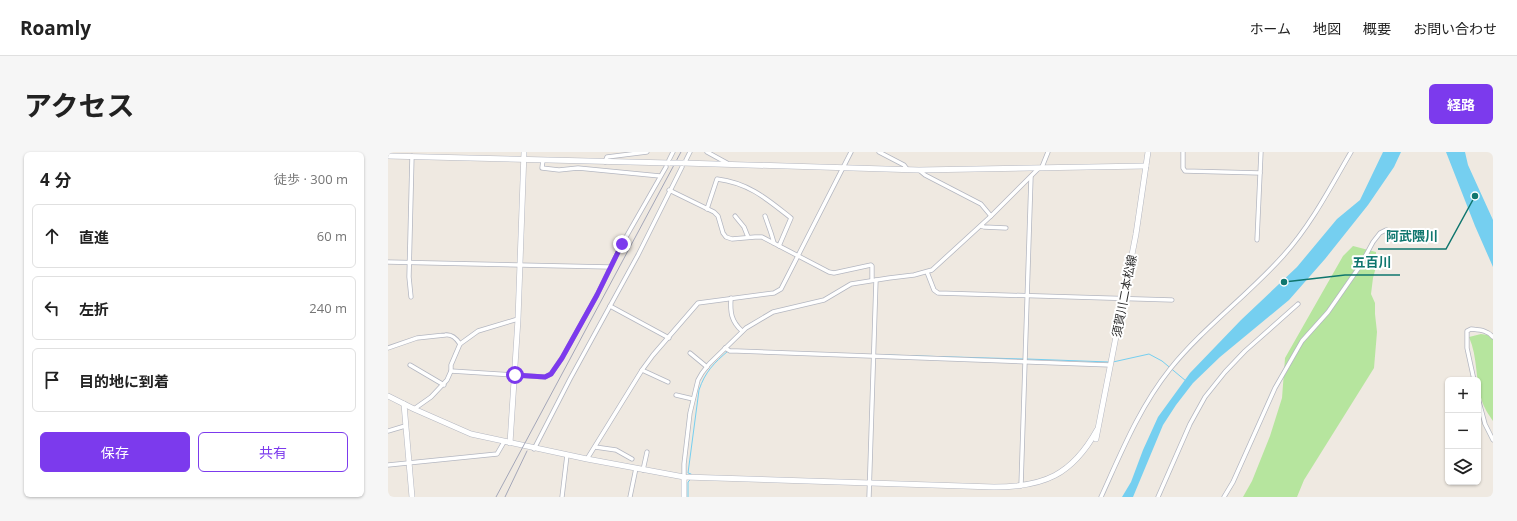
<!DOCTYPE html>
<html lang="ja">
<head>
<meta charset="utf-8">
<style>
  :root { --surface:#fff; --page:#f6f6f6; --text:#222; --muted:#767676; --line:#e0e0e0; --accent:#7c3aed }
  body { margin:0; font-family:"Open Sans","Noto Sans JP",sans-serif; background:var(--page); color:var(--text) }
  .controls { position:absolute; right:12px; bottom:12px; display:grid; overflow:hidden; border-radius:6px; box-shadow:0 1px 3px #0004 }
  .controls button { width:36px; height:36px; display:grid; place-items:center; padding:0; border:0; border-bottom:1px solid var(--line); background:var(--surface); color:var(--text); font:20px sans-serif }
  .stop { position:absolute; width:12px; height:12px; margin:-9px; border:3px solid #7c3aed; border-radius:50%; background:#fff }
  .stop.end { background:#7c3aed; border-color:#fff; box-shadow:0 1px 4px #0008 }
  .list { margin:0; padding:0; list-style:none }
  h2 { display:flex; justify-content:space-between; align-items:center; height:52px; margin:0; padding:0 16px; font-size:17px }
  h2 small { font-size:13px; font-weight:400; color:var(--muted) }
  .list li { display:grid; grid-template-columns:26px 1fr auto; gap:12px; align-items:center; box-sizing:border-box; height:64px; margin:0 8px 8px; padding:0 8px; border:1px solid var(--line); border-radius:6px }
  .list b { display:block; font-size:15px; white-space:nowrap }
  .list em { font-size:13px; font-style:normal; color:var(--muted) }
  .actions { display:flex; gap:8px; padding:12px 16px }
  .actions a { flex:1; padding:9px 0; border:1px solid var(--accent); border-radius:6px; text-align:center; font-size:14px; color:var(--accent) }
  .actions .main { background:var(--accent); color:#fff }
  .icon { flex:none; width:22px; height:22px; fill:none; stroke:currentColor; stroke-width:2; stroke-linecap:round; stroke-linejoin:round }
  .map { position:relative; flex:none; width:1105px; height:345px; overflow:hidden; border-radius:6px }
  header { display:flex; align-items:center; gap:24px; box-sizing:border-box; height:56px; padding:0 20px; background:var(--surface); border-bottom:1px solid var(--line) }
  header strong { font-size:19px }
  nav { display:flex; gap:22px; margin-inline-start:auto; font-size:14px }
  .intro { display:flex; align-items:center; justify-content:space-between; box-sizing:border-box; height:96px; padding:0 24px }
  h1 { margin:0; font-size:28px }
  .button { padding:10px 18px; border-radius:6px; background:var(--accent); color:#fff; font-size:14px; font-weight:700 }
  main { display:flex; gap:24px; padding:0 24px }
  aside { flex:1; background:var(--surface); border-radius:6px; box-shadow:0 1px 3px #0004 }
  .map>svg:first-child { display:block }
  .green { fill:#b6e59e }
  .water { fill:#75cff0 }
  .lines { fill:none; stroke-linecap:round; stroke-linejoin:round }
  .stream { stroke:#75cff0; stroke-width:1 }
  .street-casing { stroke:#b4b7c1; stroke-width:5 }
  .secondary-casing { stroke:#b4b7c1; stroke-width:6 }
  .street { stroke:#fff; stroke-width:3.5 }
  .secondary { stroke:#fff; stroke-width:5 }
  .rail { stroke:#a3a6b8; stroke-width:1 }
  .secondary-bridge-casing { stroke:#b4b7c1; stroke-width:6; stroke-linecap:butt }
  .secondary-bridge { stroke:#fff; stroke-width:5 }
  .route { stroke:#7c3aed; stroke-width:5 }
  .labels { text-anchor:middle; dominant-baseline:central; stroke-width:4; stroke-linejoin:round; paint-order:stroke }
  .street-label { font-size:12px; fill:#2e2e2e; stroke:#fff }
  .leader { fill:none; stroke:#0f766e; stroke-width:1.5 }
  .callout-dot { fill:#0f766e; stroke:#fff; stroke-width:1.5 }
  .callout-label { font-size:13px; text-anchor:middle; font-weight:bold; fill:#0f766e; stroke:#fff; stroke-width:4; stroke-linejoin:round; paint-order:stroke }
</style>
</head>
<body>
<header>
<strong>Roamly</strong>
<nav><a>ホーム</a><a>地図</a><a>概要</a><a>お問い合わせ</a></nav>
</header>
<div class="intro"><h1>アクセス</h1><a class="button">経路</a></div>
<main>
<aside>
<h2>4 分<small>徒歩 · 300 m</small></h2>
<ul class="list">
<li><svg class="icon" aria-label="ahead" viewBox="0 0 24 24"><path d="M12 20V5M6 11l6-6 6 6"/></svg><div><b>直進</b></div><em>60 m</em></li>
<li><svg class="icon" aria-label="left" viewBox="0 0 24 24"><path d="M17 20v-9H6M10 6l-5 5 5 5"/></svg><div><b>左折</b></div><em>240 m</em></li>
<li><svg class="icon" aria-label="arrive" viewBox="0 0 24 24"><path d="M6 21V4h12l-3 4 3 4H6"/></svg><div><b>目的地に到着</b></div></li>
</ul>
<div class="actions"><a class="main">保存</a><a>共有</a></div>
</aside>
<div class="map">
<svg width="1105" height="345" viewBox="0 0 1105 345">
  <rect width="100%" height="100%" fill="#efe9e1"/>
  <g class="green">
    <path d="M965,94L988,100V115L985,126L983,142L987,151V162L989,180L986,216L916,328L909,345H855L864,329L882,284L894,246L897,206L955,104Z"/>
    <path d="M1093,182L1105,184V269C1101,263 1096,256 1094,249C1087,228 1090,205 1081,185Z"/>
  </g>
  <g class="water">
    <path d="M995,0H1013L1006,15L980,53L937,107L901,148L832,205L805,231L788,253L775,273L745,345H734L743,330L755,298L770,265L802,221L853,168L909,115L949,67L972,48Z"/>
    <path d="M1058,0H1077L1080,13L1105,68V115L1087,74Z"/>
  </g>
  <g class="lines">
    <g class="stream">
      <path d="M497,203L635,207"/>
      <path d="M639,207L721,210"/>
      <path d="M725,210L761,202L774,209L798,229"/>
      <path d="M303,322L300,321L311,238C317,220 326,211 340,199"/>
      <path d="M300,345V330L303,327"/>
    </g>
    <defs>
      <g id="street">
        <path d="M319,0L339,11"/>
        <path d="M491,0L516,13L519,17"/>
        <path d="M795,0V16L797,19L872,21"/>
        <path d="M155,8L154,16L171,18L190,16L272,24"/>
        <path d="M281,8L285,0"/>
        <path d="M298,8L302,0"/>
        <path d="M217,10L219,5L259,0"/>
        <path d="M654,15L660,0"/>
        <path d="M531,18L537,23L593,52L603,64"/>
        <path d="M281,38L326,60L330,64L335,81L338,85L344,87L367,85H374L441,120L446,121L483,113L484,114V128"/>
        <path d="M319,57L329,27C361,31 379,47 403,66L391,94"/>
        <path d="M347,64L356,75L360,85"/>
        <path d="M377,64L383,81L386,91"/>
        <path d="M593,74L596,75L618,76"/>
        <path d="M869,88L873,0"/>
        <path d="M0,110L222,115"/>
        <path d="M539,120L546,138L550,141L784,148"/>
        <path d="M23,145L21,125L24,4"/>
        <path d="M343,146C342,160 343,169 354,179"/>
        <path d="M222,154L281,186"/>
        <path d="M72,192L90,179L130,167"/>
        <path d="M0,196L29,186L57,183C64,182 68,186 72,192L63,213V219L59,228L43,245L26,257"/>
        <path d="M337,196L342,199H349L722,213"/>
        <path d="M302,201L319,215"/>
        <path d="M22,213L56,233"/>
        <path d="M254,218L280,230"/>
        <path d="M63,219L157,225L163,222L174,206L209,143L234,92L278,15"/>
        <path d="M1086,228L1079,196V179L1083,177C1092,178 1099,178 1105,185"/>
        <path d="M288,243L305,247"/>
        <path d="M1090,246L1097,272L1105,288"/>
        <path d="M0,279L17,274"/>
        <path d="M207,295L228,298L244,307"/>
        <path d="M146,297L182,227L250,103L294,15"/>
        <path d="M199,307L254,218L265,203L310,151L386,141L393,137L463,0"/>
        <path d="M0,313L109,302L116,290"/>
        <path d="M255,318L259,300"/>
        <path d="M296,325V312L302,261L310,228L314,221L321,212L358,176L385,160L436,148L463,132L501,126L526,123L544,118L603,64L651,16"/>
        <path d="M633,334L643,25"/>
        <path d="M174,345L179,303"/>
        <path d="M242,345L248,316"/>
        <path d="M481,345L488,128"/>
        <path d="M713,345C733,301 751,256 782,217C815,176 859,144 895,104C923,73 942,36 963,0"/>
        <path d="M770,345L802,272L817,245L837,220L857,199L910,152"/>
        <path d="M836,345L845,330L887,236L914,189L940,160L972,114L985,90L992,81L998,78L1009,81"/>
      </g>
      <g id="secondary">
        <path d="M0,4L282,11"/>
        <path d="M295,11L531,18L758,14"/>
        <path d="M0,244L26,257L83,282L199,307L296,325L606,335C656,335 684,323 709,278"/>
        <path d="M16,252L24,345"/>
        <path d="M708,287L748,82L760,0"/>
        <path d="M122,291L130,167L136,0"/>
        <path d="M296,325V345"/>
      </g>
    </defs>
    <use href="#street" class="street-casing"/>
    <use href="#secondary" class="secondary-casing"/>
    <use href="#street" class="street"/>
    <use href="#secondary" class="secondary"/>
    <g class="rail">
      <path d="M108,345L293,0"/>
      <path d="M117,345L139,299"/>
    </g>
    <defs>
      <path id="secondary-bridge" d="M282,11H295"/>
    </defs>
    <use href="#secondary-bridge" class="secondary-bridge-casing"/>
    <use href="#secondary-bridge" class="secondary-bridge"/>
  </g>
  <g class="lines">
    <path class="route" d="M127,223L157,225L163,222L174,206L209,143L234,92"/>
  </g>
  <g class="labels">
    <g class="street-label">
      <text transform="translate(736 144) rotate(-79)">須賀川二本松線</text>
    </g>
  </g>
  <path class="leader" d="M1087 44L1058 97H990M896 130L957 123H1012"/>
  <g class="callout-dot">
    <circle cx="1087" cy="44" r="4"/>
    <circle cx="896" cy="130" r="4"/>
  </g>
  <g class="callout-label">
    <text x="1024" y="89">阿武隈川</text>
    <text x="984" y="115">五百川</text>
  </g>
</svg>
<div class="controls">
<button>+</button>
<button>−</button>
<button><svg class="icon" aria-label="layers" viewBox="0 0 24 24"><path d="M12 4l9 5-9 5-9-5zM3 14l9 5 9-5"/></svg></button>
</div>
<div class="stop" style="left:127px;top:223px"></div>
<div class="stop end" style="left:234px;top:92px"></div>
</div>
</main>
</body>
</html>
